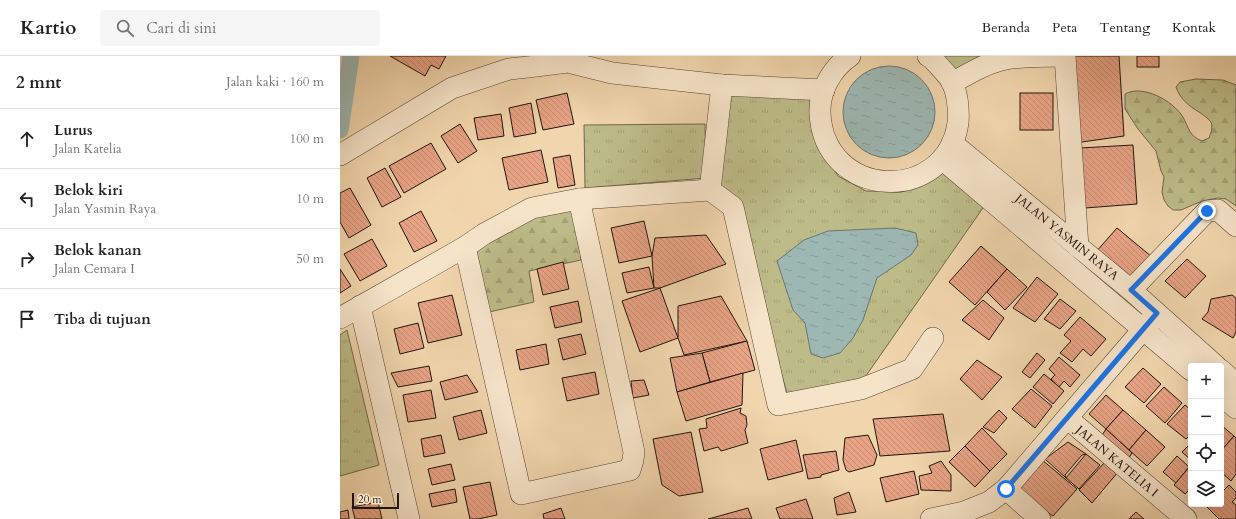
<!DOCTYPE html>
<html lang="id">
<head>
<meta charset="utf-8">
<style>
  :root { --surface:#fff; --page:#f6f6f6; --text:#222; --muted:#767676; --line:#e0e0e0 }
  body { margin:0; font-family:Cardo,serif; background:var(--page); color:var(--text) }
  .controls { position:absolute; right:12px; bottom:12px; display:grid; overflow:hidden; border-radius:4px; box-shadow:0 4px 16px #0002 }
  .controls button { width:36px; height:36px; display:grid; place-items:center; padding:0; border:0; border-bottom:1px solid var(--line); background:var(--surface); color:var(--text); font:20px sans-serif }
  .scale { position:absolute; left:12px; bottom:10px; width:47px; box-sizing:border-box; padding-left:4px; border:2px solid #22140e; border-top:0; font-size:11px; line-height:14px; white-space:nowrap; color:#22140e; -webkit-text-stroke:3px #f6e4c9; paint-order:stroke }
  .stop { position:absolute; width:12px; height:12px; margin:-9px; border:3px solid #1a73e8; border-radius:50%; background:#fff }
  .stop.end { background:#1a73e8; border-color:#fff; box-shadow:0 1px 4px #0008 }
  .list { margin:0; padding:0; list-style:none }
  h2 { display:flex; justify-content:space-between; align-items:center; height:52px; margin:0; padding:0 16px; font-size:17px }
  h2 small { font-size:13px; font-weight:400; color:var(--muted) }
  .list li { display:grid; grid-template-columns:26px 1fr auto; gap:12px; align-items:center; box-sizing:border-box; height:60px; padding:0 16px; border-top:1px solid var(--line) }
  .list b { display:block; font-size:15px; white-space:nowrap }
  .list p { margin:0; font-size:13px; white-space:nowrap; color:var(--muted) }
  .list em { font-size:13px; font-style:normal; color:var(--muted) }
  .icon { flex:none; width:22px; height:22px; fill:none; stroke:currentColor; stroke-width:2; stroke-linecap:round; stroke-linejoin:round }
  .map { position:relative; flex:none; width:896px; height:463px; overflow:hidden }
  header { display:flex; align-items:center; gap:24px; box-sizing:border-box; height:56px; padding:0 20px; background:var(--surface); border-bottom:1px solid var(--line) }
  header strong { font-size:19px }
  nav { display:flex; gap:22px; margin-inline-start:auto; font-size:14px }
  .search { width:280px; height:36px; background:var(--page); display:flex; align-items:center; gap:10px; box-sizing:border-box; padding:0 14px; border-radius:4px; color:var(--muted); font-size:15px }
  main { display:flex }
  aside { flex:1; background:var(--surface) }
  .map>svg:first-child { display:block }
  .grass { fill:#bdbc88; stroke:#70684b }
  .forest { fill:url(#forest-firs); stroke:#70684b }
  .park { fill:url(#park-tufts); stroke:#70684b }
  .water { fill:url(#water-ripples); stroke:#6c7671 }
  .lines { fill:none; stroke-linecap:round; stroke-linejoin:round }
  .canal { stroke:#9db7b3; stroke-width:17 }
  .building { fill:url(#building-back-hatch); stroke:#22140e }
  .minor-casing { stroke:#564436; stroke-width:22 }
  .minor { stroke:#f6e4c9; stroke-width:21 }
  .route { stroke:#1a73e8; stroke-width:5 }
  .labels { text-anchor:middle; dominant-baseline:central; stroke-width:3; stroke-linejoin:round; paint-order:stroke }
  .street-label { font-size:12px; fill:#22140e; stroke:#f6e4c9 }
</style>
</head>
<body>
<header>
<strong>Kartio</strong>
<div class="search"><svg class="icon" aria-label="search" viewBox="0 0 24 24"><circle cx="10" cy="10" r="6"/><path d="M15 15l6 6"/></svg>Cari di sini</div>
<nav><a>Beranda</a><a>Peta</a><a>Tentang</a><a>Kontak</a></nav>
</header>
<main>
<aside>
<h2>2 mnt<small>Jalan kaki · 160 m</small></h2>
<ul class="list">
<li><svg class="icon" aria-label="ahead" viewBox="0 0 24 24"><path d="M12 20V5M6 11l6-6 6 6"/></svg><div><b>Lurus</b><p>Jalan Katelia</p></div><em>100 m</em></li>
<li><svg class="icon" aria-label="left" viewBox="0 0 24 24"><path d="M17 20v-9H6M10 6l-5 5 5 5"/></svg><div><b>Belok kiri</b><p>Jalan Yasmin Raya</p></div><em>10 m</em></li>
<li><svg class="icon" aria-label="right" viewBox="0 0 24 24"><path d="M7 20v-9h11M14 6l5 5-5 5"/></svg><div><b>Belok kanan</b><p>Jalan Cemara I</p></div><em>50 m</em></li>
<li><svg class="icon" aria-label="arrive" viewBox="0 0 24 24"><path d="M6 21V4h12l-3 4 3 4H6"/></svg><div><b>Tiba di tujuan</b></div></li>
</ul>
</aside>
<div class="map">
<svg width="896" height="463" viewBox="0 0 896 463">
  <defs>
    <pattern id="forest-firs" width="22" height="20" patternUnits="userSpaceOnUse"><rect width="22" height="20" fill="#bdbc88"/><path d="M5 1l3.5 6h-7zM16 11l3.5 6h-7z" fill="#a2a174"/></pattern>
    <pattern id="park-tufts" width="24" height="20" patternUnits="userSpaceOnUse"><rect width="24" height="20" fill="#bdbc88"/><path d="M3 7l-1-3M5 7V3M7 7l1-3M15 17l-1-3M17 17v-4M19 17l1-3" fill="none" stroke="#a2a174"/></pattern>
    <pattern id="water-ripples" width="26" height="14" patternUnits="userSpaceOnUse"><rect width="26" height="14" fill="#9db7b3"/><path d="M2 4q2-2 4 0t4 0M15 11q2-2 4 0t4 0" fill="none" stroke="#879c99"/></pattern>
    <pattern id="building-back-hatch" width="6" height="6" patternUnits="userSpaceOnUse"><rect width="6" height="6" fill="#e8a384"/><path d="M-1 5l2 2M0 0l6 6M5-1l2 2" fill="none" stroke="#c78b71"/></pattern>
  </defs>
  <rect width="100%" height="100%" fill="#f1d5ac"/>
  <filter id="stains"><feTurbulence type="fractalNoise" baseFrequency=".005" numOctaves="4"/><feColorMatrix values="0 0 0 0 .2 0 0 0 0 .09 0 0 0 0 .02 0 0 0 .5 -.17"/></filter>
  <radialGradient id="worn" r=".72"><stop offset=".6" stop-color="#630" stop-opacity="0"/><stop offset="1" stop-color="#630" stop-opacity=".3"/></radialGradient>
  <path class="grass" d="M588,0H722H687L612,27Z"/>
  <g class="forest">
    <path d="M856,23L883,24L896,29V150L886,143L878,142L862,145L841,154H833L828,150L824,144L822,136L824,121L821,115L816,95L798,73L785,53V38C803,28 833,45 843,61C849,72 849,80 862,85L869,82C871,77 873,71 871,66C868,62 863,59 859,56C849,50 840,43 836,31L840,26Z"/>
    <path d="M239,143L241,204L189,215L194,246L140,258L125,191Z"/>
  </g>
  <g class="park">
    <path d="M382,29L484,34L481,92L498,120L526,135L562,136L602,114L645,149L521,327L448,341L395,150L370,134Z"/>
    <path d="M365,68L366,122L245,132L244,69Z"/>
    <path d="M7,274L39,409L0,420V279Z"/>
  </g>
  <g class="water">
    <circle cx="549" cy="56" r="46"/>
    <path d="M555,172L576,177L578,189L571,199L537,222L523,264L513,282L500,297L483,302L471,298L465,267L453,254L437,205L464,184L488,175Z"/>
  </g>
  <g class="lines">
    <path class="canal" d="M0,74L11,0"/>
  </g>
  <g class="building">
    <path d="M50,0H106L99,13L91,9L85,20Z"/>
    <path d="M718,0H779L784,80L728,88Z"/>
    <rect x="797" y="0" width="22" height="11"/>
    <path d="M227,37L234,68L203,74L196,44Z"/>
    <rect x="680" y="37" width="33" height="37"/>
    <path d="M191,47L196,77L174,81L169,52Z"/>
    <path d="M161,58L164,80L138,84L134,62Z"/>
    <path d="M120,68L137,95L118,107L101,80Z"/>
    <path d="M91,87L106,113L64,137L49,110Z"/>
    <path d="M793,89L797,148L745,152L740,92Z"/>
    <path d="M201,94L208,126L169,134L162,102Z"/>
    <path d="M230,99L235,129L218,132L213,102Z"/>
    <path d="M45,112L61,141L42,151L27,122Z"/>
    <path d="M10,132L31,169L9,182L0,166V137Z"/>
    <path d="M81,155L97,185L74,196L59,167Z"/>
    <path d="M304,165L312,200L279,207L271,172Z"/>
    <path d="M777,172L812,201L790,226L755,197Z"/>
    <path d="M366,179L386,208L320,232H314L312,200L315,182Z"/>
    <path d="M32,183L47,210L20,225L4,198Z"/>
    <path d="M641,190L667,213L635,249L609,226Z"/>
    <path d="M847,203L866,220L845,242L825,225Z"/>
    <path d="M223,206L229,233L203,239L197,213Z"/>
    <path d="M309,211L314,232L287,237L282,217Z"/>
    <path d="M0,213L11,230L0,237Z"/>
    <path d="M667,213L687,231L665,254L647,236Z"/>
    <path d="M697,221L718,238L695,266L673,252Z"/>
    <path d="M320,232L338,282L300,296L282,245Z"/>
    <path d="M112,239L122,279L88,287L78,247Z"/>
    <path d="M892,239L896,242V276L893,282L862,263L868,256L871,243Z"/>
    <path d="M381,240L407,285L344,299L338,282V250Z"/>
    <path d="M720,243L736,255L720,273L704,263Z"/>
    <path d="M643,244L664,262L649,284L622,264Z"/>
    <path d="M238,245L242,266L215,272L210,251Z"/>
    <path d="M740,261L766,283L751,300L743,293L732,306L720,297L731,285L724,279Z"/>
    <path d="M78,267L84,292L60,298L54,273Z"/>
    <path d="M241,278L246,298L223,304L218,283Z"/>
    <path d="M407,285L415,314L370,326L362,297Z"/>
    <path d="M206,288L209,308L180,314L176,294Z"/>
    <path d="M362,297L370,326L337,336L330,302Z"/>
    <path d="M697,297L705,304L690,322L682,316Z"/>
    <path d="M719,301L740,319L730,331L724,325L719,331L711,323L715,319L709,313Z"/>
    <path d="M637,304L662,321L642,344L620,323Z"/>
    <path d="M89,310L92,325L58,331L51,317Z"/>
    <path d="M803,312L821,328L804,347L785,331Z"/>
    <path d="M255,316L259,338L227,345L222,322Z"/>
    <path d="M403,317L402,349L346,365L337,336Z"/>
    <path d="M704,318L724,335L713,348L693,331Z"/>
    <path d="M127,319L138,336L105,344L100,326Z"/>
    <path d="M304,324L309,339L293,342L291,325Z"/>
    <path d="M824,331L842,347L825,367L806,350Z"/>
    <path d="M691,333L712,350L695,372L672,353Z"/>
    <path d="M91,334L96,362L68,366L63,339Z"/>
    <path d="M766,339L783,354L766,373L749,358Z"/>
    <path d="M845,349L851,354V378L846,383L827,368Z"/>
    <path d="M401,352L400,357L406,360L407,369L405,374L408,387L381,395L378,391L364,395L359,373L367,372L366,363Z"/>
    <path d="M141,354L147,377L119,384L113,361Z"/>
    <path d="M659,354L667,362L654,377L643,371Z"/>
    <path d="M783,354L806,374L789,394L766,373Z"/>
    <path d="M603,358L610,395L540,400L533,363Z"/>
    <path d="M881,369L894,380L881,395Z"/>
    <path d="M642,372L667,398L650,415L625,390Z"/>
    <path d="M766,373L792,397L787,405L759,384Z"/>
    <path d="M806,374L825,391L807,410L789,394Z"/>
    <path d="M351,376L363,436L339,440L322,429L313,383Z"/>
    <path d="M101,379L105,397L84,401L81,383Z"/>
    <path d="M528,379L537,399L534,409L509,416L506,414L503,404L505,382Z"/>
    <path d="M894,380L896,382V418L891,425L881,416V395Z"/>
    <path d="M456,384L463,415L428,424L420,393Z"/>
    <path d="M728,386L746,398L742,399L725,419L726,422L705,403Z"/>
    <path d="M851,387V404L842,396Z"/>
    <path d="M625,390L650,415L635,431L609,406Z"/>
    <path d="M496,395L499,414L481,419V421L468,423L463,399Z"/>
    <path d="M746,398L760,409L739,433L726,422Z"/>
    <path d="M837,400L849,411L836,427L823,416Z"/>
    <path d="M702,404L737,433L713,460L675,434Z"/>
    <path d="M601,405L611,419V435L581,434L579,420L592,417L589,410Z"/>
    <path d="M766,405L778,416L752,447L739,434Z"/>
    <path d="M111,408L115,424L92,429L88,413Z"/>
    <path d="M851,409V432L845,438L834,429Z"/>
    <path d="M574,415L579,438L546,446L540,422Z"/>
    <path d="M150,426L157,459L138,463H130L123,431Z"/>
    <path d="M889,429L896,436V442L892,446L896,449V463H879L867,451L870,448H881V437Z"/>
    <path d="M115,433L117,446L92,451L89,438Z"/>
    <path d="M509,436L516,456L497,459L494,442Z"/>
    <path d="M466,443L473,463H440L436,452Z"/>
    <path d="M38,446L42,463H15L12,451Z"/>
    <path d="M221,452L225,463H204L203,458Z"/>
    <path d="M408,452L412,463H368L372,462Z"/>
    <path d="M8,454L9,463H0V456Z"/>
    <path d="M796,456L804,463H789Z"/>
  </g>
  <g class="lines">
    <defs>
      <g id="minor">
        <path d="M510,0C492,12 479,35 480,57C484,144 606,149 618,67C619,54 618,41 613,28C609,19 598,10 592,2L588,0"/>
        <path d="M725,0L738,191"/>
        <path d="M612,27C630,17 646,7 666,3C684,0 704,0 722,0"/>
        <path d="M382,29L370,134L393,151L438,349L521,333L572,313L593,282"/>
        <path d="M612,87L791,234L876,310"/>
        <path d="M0,99L112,32L169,13L188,11L228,6L272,17L382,29L484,34"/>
        <path d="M602,103L851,314"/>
        <path d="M125,191L181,438L290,414L293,404L294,396L239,143"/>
        <path d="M791,234L867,155L878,154L896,170"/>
        <path d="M20,250L69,463"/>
        <path d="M0,262L125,191L144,178L192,152L239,143L370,134"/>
        <path d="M881,314L896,328"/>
        <path d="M881,339L896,352"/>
        <path d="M727,362L846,463"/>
        <path d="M666,433L700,463"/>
        <path d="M591,463L624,456L649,446L666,433L812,263"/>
      </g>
    </defs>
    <use href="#minor" class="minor-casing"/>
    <use href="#minor" class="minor"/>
  </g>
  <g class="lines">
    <path class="route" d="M666,433L817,257L791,234L867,155"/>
  </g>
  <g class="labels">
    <g class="street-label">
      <text transform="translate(727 181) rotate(39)">JALAN YASMIN RAYA</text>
      <text transform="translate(777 405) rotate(40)">JALAN KATELIA I</text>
    </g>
  </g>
  <rect width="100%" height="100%" filter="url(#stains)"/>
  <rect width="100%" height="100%" fill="url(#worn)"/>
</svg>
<div class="controls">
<button>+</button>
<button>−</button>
<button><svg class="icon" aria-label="locate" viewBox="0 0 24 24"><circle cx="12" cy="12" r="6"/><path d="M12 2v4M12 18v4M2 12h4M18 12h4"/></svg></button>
<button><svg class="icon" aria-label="layers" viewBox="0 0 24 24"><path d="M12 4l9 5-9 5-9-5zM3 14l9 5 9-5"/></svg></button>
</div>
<div class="scale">20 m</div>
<div class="stop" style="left:666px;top:433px"></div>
<div class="stop end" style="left:867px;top:155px"></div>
</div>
</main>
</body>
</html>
